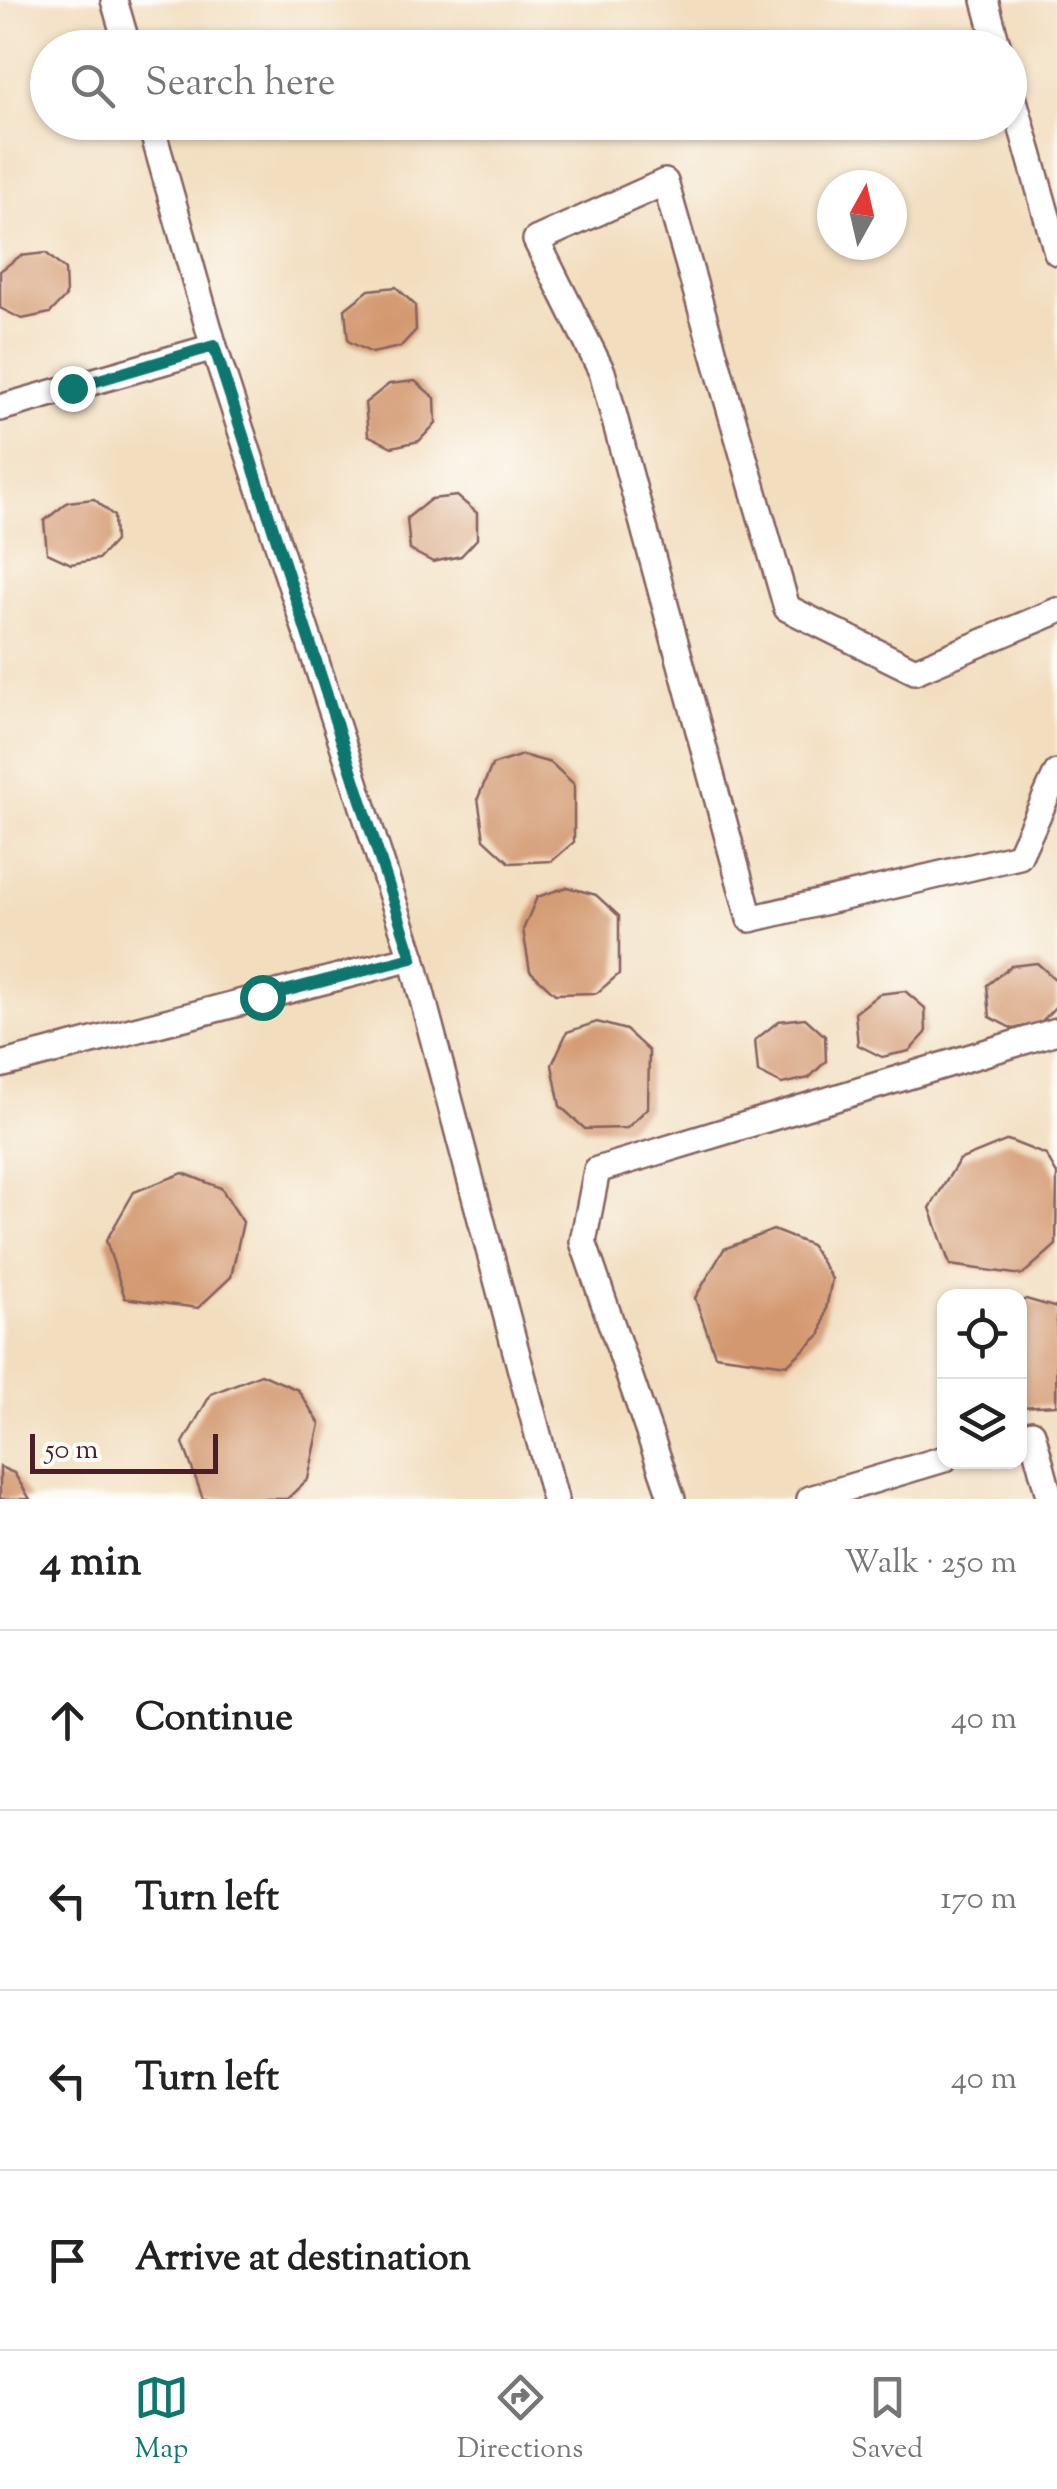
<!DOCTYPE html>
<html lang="en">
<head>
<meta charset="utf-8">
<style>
  :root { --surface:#fff; --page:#f6f6f6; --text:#222; --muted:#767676; --line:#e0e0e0; --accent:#0f766e }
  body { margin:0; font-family:"Sorts Mill Goudy",serif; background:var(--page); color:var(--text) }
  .controls { position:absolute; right:30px; bottom:30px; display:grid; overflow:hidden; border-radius:20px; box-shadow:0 2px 8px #0004 }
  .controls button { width:90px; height:90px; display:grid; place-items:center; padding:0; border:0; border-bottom:2px solid var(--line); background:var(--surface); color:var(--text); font:50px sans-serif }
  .compass { position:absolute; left:817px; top:170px; width:90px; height:90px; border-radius:50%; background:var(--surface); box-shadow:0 2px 8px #0004; rotate:8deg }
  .scale { position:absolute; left:30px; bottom:25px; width:188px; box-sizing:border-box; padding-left:10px; border:5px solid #4a1f2b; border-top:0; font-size:28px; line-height:35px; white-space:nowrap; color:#4a1f2b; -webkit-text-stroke:8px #fdfcf7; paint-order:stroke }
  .stop { position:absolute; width:30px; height:30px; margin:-22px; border:8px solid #0f766e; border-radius:50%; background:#fff }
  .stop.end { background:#0f766e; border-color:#fff; box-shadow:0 2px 10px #0008 }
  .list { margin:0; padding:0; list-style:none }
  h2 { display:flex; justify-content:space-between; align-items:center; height:130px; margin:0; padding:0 40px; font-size:42px }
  h2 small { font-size:32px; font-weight:400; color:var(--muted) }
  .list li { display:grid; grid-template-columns:65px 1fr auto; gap:30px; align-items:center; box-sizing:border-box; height:180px; padding:0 40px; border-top:2px solid var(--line) }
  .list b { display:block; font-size:38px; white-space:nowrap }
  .list em { font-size:32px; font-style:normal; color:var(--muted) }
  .icon { flex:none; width:55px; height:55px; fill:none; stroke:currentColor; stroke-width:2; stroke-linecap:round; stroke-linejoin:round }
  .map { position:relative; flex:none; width:1057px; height:1499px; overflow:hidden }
  .search { position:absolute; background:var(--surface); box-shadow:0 2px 8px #0004; left:30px; right:30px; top:30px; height:110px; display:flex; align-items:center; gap:25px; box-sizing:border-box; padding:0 35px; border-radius:55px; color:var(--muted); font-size:38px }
  .sheet { height:850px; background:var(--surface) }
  nav { display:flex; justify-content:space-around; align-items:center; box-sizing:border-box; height:140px; border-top:2px solid var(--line); background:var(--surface); font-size:28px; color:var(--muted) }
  nav a { display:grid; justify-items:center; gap:5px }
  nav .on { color:var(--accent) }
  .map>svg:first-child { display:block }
  .building { fill:#d39870 }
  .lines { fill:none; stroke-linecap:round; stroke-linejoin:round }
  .minor-casing { stroke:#85625e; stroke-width:30 }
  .minor { stroke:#fff; stroke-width:25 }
  .route { stroke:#0f766e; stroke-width:12 }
</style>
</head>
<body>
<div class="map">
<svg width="1057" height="1499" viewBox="0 0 1057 1499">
  <rect width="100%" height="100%" fill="#fdfcf7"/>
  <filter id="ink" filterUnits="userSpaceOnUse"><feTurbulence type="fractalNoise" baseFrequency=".01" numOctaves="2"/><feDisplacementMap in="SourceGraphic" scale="20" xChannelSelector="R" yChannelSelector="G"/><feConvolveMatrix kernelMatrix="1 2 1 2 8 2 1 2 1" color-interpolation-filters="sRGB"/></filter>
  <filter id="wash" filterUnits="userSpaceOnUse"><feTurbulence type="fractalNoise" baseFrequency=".0048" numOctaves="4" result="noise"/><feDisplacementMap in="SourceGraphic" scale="40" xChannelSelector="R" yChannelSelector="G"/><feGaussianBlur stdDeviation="2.25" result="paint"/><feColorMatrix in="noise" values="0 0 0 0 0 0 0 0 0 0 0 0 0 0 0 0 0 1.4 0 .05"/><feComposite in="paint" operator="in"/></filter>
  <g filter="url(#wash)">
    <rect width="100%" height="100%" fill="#f2ddbe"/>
    <g id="blocks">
      <g class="building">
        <path d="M46,253L65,270L66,296L50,313L22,319L0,308V271L20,256Z"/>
        <path d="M396,287L415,305L416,330L400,347L372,353L348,341L345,309L369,290Z"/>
        <path d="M415,381L435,398L436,423L419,441L392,447L368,435L365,403L389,384Z"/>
        <path d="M457,496L477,513V539L461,556L433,562L410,550L407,518L431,499Z"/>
        <path d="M94,499L114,516L115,541L98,559L71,564L47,553L44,521L68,502Z"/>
        <path d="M522,755L551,763L574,784V842L552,861L510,863L484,839L478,798L492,765Z"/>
        <path d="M567,887L596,895L619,916V974L597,993L555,994L530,971L523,930L537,897Z"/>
        <path d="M1037,963L1056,980L1057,1005L1040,1023L1013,1029L990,1017L987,985L1011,966Z"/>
        <path d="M905,991L925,1008L926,1033L909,1051L882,1057L858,1045L855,1013L879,994Z"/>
        <path d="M805,1018L825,1036L826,1061L809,1078L782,1084L758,1072L755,1040L779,1021Z"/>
        <path d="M597,1022L626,1030L649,1051L648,1108L627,1128L585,1129L560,1106L552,1065L567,1032Z"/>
        <path d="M1008,1140L1046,1155L1057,1174L1056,1245L1022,1275L950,1265L930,1208L959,1160Z"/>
        <path d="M183,1173L221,1188L243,1222L231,1277L198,1308L125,1298L106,1241L134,1192Z"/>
        <path d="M773,1230L811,1245L832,1279L821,1334L787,1365L715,1355L695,1298L724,1249Z"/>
        <path d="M1026,1299L1057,1308L1056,1405L1020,1407V1302Z"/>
        <path d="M261,1374L298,1390L320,1424L308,1479L287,1499H203L183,1443L211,1394Z"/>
        <path d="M0,1467L14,1473L30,1499H0Z"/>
      </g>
    </g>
  </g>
  <g filter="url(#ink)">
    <use href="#blocks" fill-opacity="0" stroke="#85625e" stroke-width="2.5"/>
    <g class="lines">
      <defs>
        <g id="minor">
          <path d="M114,0L128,48"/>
          <path d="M985,0L998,48"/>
          <path d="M1010,86L1057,252"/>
          <path d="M150,122L214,347L412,958L555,1499"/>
          <path d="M0,408L214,347"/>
          <path d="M1057,611L915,671L787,608L665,182L536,240L602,372L750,919L1019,856L1057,773"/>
          <path d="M0,1065L412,958"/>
          <path d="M1032,1433L1050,1499"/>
          <path d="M672,1499L583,1242L597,1170L1057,1031"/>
          <path d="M810,1499L944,1459"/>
        </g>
      </defs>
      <use href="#minor" class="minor-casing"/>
      <use href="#minor" class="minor"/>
    </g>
  </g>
  <g class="lines" filter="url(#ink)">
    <path class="route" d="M72,388L214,346L412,958L262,997"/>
  </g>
</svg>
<div class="controls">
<button><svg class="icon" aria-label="locate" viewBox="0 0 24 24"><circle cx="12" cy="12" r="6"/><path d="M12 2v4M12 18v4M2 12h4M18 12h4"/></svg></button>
<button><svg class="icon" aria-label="layers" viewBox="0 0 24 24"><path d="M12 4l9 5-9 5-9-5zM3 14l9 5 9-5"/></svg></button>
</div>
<svg class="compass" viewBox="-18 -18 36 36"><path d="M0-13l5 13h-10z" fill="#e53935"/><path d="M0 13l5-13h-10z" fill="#767676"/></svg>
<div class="scale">50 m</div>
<div class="stop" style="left:262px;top:997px"></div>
<div class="stop end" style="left:72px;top:388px"></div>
<div class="search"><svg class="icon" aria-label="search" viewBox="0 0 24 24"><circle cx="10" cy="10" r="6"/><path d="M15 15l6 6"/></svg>Search here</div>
</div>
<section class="sheet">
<h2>4 min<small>Walk · 250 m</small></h2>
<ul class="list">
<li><svg class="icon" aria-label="ahead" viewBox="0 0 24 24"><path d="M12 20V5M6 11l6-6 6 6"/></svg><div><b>Continue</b></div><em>40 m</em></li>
<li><svg class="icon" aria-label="left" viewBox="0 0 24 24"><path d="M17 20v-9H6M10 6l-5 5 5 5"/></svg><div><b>Turn left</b></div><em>170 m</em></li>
<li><svg class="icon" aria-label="left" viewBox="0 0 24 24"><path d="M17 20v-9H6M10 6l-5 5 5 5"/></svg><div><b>Turn left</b></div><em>40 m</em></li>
<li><svg class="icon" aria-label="arrive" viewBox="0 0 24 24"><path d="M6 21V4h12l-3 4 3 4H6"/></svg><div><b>Arrive at destination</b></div></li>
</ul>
</section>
<nav>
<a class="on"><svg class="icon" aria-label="map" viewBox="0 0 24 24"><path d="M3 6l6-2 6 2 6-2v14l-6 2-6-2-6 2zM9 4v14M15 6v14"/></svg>Map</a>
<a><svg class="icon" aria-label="directions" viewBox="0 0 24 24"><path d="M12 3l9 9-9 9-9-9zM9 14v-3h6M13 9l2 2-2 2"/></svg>Directions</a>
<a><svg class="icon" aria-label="saved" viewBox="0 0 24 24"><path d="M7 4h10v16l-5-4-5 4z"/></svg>Saved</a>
</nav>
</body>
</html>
